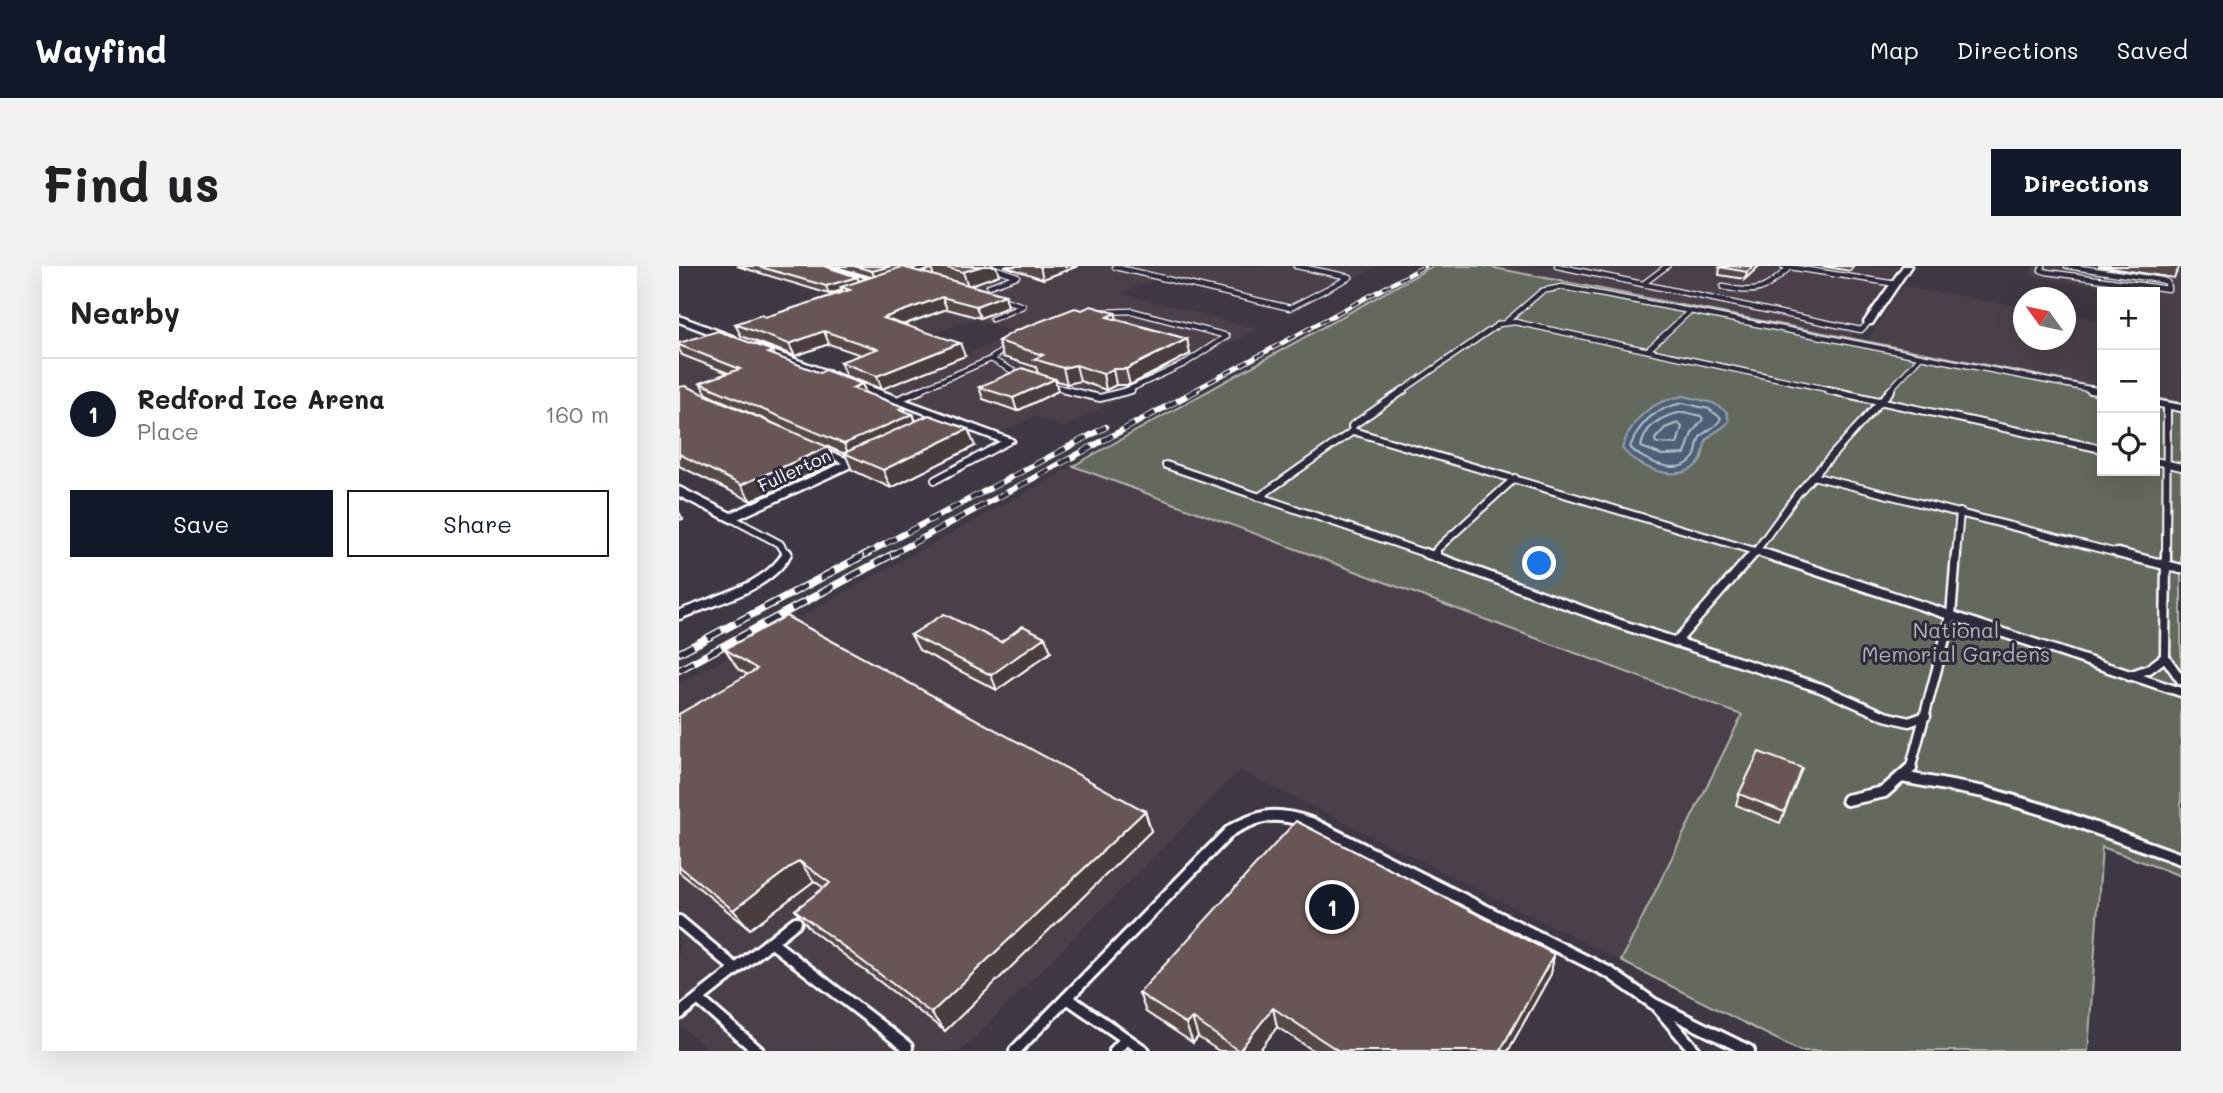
<!DOCTYPE html>
<html lang="en">
<head>
<meta charset="utf-8">
<style>
  :root { --surface:#fff; --page:#f2f2f2; --text:#202124; --muted:#757577; --line:#e0e0e0; --accent:#111827 }
  body { margin:0; font-family:Mali,sans-serif; background:var(--page); color:var(--text) }
  .controls { position:absolute; right:21px; top:21px; display:grid; overflow:hidden; border-radius:0px; box-shadow:0 7px 28px #0002 }
  .controls button { width:63px; height:63px; display:grid; place-items:center; padding:0; border:0; border-bottom:2px solid var(--line); background:var(--surface); color:var(--text); font:35px sans-serif }
  .compass { position:absolute; left:1334px; top:21px; width:63px; height:63px; border-radius:50%; background:var(--surface); box-shadow:0 7px 28px #0002; rotate:303deg }
  .you { position:absolute; left:861px; top:298px; width:24px; height:24px; margin:-18px; border:5px solid #fff; border-radius:50%; background:#1a73e8; box-shadow:0 0 0 10px #1a73e833 }
  .badge { display:grid; place-items:center; width:46px; height:46px; border-radius:50%; background:var(--accent); color:#fff; font-size:23px; font-weight:700 }
  .pin { position:absolute; translate:-50% -50%; border:4px solid #fff; box-shadow:0 2px 7px #0006 }
  .list { margin:0; padding:0; list-style:none }
  h2 { display:flex; justify-content:space-between; align-items:center; height:91px; margin:0; padding:0 28px; font-size:30px }
  h2 small { font-size:23px; font-weight:400; color:var(--muted) }
  .list li { display:grid; grid-template-columns:46px 1fr auto; gap:21px; align-items:center; box-sizing:border-box; height:112px; padding:0 28px; border-top:2px solid var(--line) }
  .list b { display:block; font-size:26px; white-space:nowrap }
  .list p { margin:0; font-size:23px; white-space:nowrap; color:var(--muted) }
  .list em { font-size:23px; font-style:normal; color:var(--muted) }
  .actions { display:flex; gap:14px; padding:21px 28px }
  .actions a { flex:1; padding:16px 0; border:2px solid var(--accent); border-radius:0px; text-align:center; font-size:24px; color:var(--accent) }
  .actions .main { background:var(--accent); color:#fff }
  .icon { flex:none; width:38px; height:38px; fill:none; stroke:currentColor; stroke-width:2; stroke-linecap:round; stroke-linejoin:round }
  .map { position:relative; flex:none; width:1502px; height:785px; overflow:hidden; border-radius:0px }
  header { display:flex; align-items:center; gap:42px; box-sizing:border-box; height:98px; padding:0 35px; background:var(--accent); color:#fff }
  header strong { font-size:33px }
  nav { display:flex; gap:38px; margin-inline-start:auto; font-size:24px }
  .intro { display:flex; align-items:center; justify-content:space-between; box-sizing:border-box; height:168px; padding:0 42px }
  h1 { margin:0; font-size:49px }
  .button { padding:18px 32px; border-radius:0px; background:var(--accent); color:#fff; font-size:24px; font-weight:700 }
  main { display:flex; gap:42px; padding:0 42px }
  aside { flex:1; background:var(--surface); border-radius:0px; box-shadow:0 7px 28px #0002 }
  .map>svg:first-child { display:block }
  .built { fill:#4c4049 }
  .green { fill:#64695b; stroke:#b2b4ad; stroke-width:2 }
  .water { fill:#4c6077; stroke:#94a0ad; stroke-width:2 }
  .lines { fill:none; stroke-linecap:round; stroke-linejoin:round }
  .shore { stroke:#b7bfc9; stroke-width:2 }
  .lane-far3-casing { stroke:#fff; stroke-width:7 }
  .lane-far2-casing { stroke:#fff; stroke-width:10 }
  .lane-far1-casing { stroke:#fff; stroke-width:13 }
  .lane-casing { stroke:#fff; stroke-width:16 }
  .street-casing { stroke:#fff; stroke-width:5 }
  .lane-far3 { stroke:#2f2a3d; stroke-width:4.5 }
  .lane-far2 { stroke:#2f2a3d; stroke-width:6 }
  .lane-far1 { stroke:#2f2a3d; stroke-width:8 }
  .lane { stroke:#2f2a3d; stroke-width:10 }
  .street { fill:#2f2a3d; fill-rule:evenodd }
  .rail-far2-casing { stroke:#fff; stroke-width:4.5 }
  .rail-far1-casing { stroke:#fff; stroke-width:6 }
  .rail-casing { stroke:#fff; stroke-width:8 }
  .rail-far2 { stroke:#2f2a3d; stroke-width:2.5; stroke-dasharray:9; stroke-linecap:butt }
  .rail-far1 { stroke:#2f2a3d; stroke-width:4.5; stroke-dasharray:12; stroke-linecap:butt }
  .rail { stroke:#2f2a3d; stroke-width:5; stroke-dasharray:16; stroke-linecap:butt }
  .wall { fill:#594a4a; stroke:#fff; stroke-width:2 }
  .shaded-wall { fill:#493c3c; stroke:#fff; stroke-width:2 }
  .building { fill:#685656; stroke:#fff; stroke-width:2 }
  .labels { text-anchor:middle; dominant-baseline:central; stroke-width:6; stroke-linejoin:round; paint-order:stroke }
  .far-street-label { font-size:18px; fill:#fff; stroke:#2f2a3d }
  .park-label { font-size:21px; fill:#b2b4ad; stroke:#2f2a3d }
</style>
</head>
<body>
<header>
<strong>Wayfind</strong>
<nav><a>Map</a><a>Directions</a><a>Saved</a></nav>
</header>
<div class="intro"><h1>Find us</h1><a class="button">Directions</a></div>
<main>
<aside>
<h2>Nearby<small></small></h2>
<ul class="list">
<li><span class="badge">1</span><div><b>Redford Ice Arena</b><p>Place</p></div><em>160 m</em></li>
</ul>
<div class="actions"><a class="main">Save</a><a>Share</a></div>
</aside>
<div class="map">
<svg width="1502" height="785" viewBox="0 0 1502 785">
  <rect width="100%" height="100%" fill="#403744"/>
  <filter id="ink" filterUnits="userSpaceOnUse"><feTurbulence type="fractalNoise" baseFrequency=".0143" numOctaves="2"/><feDisplacementMap in="SourceGraphic" scale="14" xChannelSelector="R" yChannelSelector="G"/><feConvolveMatrix kernelMatrix="1 2 1 2 8 2 1 2 1" color-interpolation-filters="sRGB"/></filter>
  <g filter="url(#ink)">
    <g class="built">
      <path d="M268,0H700L609,46L477,13L443,27L579,63L385,161L356,150L323,166L205,123L339,67L294,53L213,82L116,50Z"/>
      <path d="M806,0H1219L1172,72Z"/>
      <path d="M1353,0H1502V137L1476,132V26H1457L1351,10Z"/>
      <path d="M1222,20L1344,41V74H1386L1387,48L1423,55V122L1188,76Z"/>
      <path d="M39,74L118,104L37,134L0,118V87Z"/>
      <path d="M394,200L1063,449L942,695L561,504L282,785H31L0,758V418Z"/>
    </g>
    <path class="green" d="M754,0H806L1423,122V205H1476V132L1502,137V610L1423,581L1409,785H1121L942,695L1063,449L394,200Z"/>
    <path class="water" d="M1005,130L1034,137L1048,146L1050,155C1044,164 1036,164 1029,172C1023,179 1026,190 1020,197C999,219 958,202 943,182C954,151 972,135 1005,130Z"/>
    <g class="lines">
      <g class="shore">
        <path d="M1004,137L1030,143L1042,152C1038,162 1028,163 1022,170C1017,176 1019,185 1015,191C1001,212 963,195 951,181C961,155 977,142 1004,137Z"/>
        <path d="M1005,146L1022,150L1024,153L1013,167L1006,188L983,189L962,181C966,159 984,149 1005,146Z"/>
        <path d="M999,157L1003,161L998,178L977,177L976,173L986,162Z"/>
      </g>
      <defs>
        <g id="lane-far3">
          <path d="M309,0L338,10L310,20"/>
          <path d="M878,0L1182,64L1190,56"/>
          <path d="M1104,0L1217,18"/>
          <path d="M1364,0L1362,4L1368,6L1489,23L1488,16L1482,14L1388,0"/>
          <path d="M436,1L611,42L671,11L617,0"/>
          <path d="M964,18L988,0"/>
          <path d="M1044,21C1080,28 1084,25 1111,1"/>
          <path d="M418,46L453,45L548,70L505,98L447,125"/>
          <path d="M313,53L344,40L320,32"/>
          <path d="M827,56L863,25L883,21L1011,45"/>
          <path d="M969,84L1011,45L1420,125"/>
          <path d="M312,93L343,110"/>
          <path d="M369,118L391,125"/>
          <path d="M238,125L312,93L331,79"/>
          <path d="M723,125L820,58L836,56L1157,125"/>
          <path d="M1210,125L1242,90"/>
        </g>
        <g id="lane-far2">
          <path d="M386,124L421,132L452,124"/>
          <path d="M725,124L673,160L674,165L1089,289"/>
          <path d="M1149,124L1423,183"/>
          <path d="M1411,124L1423,126"/>
          <path d="M218,134L242,124"/>
          <path d="M1476,137L1502,142"/>
          <path d="M145,186L171,197"/>
          <path d="M1476,195L1502,201"/>
          <path d="M487,199L751,289"/>
          <path d="M1134,210L1446,289"/>
          <path d="M256,214L329,175"/>
          <path d="M580,231L674,165"/>
          <path d="M52,252L101,278L108,289"/>
          <path d="M757,289L758,283L836,212"/>
          <path d="M1074,289L1119,227L1212,124"/>
          <path d="M1277,289L1281,246"/>
          <path d="M1487,289L1488,140"/>
        </g>
        <g id="lane-far1">
          <path d="M746,287L757,291"/>
          <path d="M757,287V291L941,358L1142,422L1206,450L1230,456L1247,450"/>
          <path d="M1084,287L1502,426"/>
          <path d="M1439,287L1502,303"/>
          <path d="M0,349C34,334 90,322 108,287"/>
          <path d="M997,376L1075,287"/>
          <path d="M1486,391L1502,414"/>
          <path d="M1450,410L1470,403L1486,391L1487,287"/>
          <path d="M1231,504L1272,350L1277,287"/>
        </g>
        <g id="lane">
          <path d="M1223,511L1305,526L1366,544L1502,593"/>
          <path d="M1168,534L1205,526L1232,502"/>
          <path d="M0,655L57,703"/>
          <path d="M92,676L228,781L227,785"/>
          <path d="M388,732L465,785"/>
          <path d="M19,733L79,785"/>
          <path d="M980,743L1016,785"/>
          <path d="M0,748L117,656"/>
          <path d="M336,785L552,564C584,547 598,546 632,557L931,707L975,738L1070,785"/>
          <path d="M436,785L447,773"/>
        </g>
        <g id="street">
          <path d="M135,0H147L202,18L195,20Z"/>
          <path d="M244,0H256L221,13L214,11Z"/>
          <path d="M1224,0H1232L1193,58H1187L1185,56Z"/>
          <path d="M0,50L56,71L58,73L50,75L0,56Z"/>
          <path d="M78,79L333,173L335,175L325,177L75,84L73,82Z"/>
          <path d="M190,185L194,187V191L52,256L0,230V221L52,247Z"/>
        </g>
      </defs>
      <use href="#lane-far3" class="lane-far3-casing"/>
      <use href="#lane-far2" class="lane-far2-casing"/>
      <use href="#lane-far1" class="lane-far1-casing"/>
      <use href="#lane" class="lane-casing"/>
      <use href="#street" class="street-casing"/>
      <use href="#lane-far3" class="lane-far3"/>
      <use href="#lane-far2" class="lane-far2"/>
      <use href="#lane-far1" class="lane-far1"/>
      <use href="#lane" class="lane"/>
      <use href="#street" class="street"/>
      <defs>
        <path id="rail-far2" d="M514,125L746,0"/>
        <g id="rail-far1">
          <path d="M185,289L427,161"/>
          <path d="M212,289L518,124"/>
        </g>
        <g id="rail">
          <path d="M0,387L189,287"/>
          <path d="M0,404L216,287"/>
        </g>
      </defs>
      <use href="#rail-far2" class="rail-far2-casing"/>
      <use href="#rail-far1" class="rail-far1-casing"/>
      <use href="#rail" class="rail-casing"/>
      <use href="#rail-far2" class="rail-far2"/>
      <use href="#rail-far1" class="rail-far1"/>
      <use href="#rail" class="rail"/>
    </g>
    <g class="wall">
      <path d="M58,0H145L179,15L192,11L153,0H226L227,2L255,10L251,0H317L320,9L290,19L326,29L329,41L301,52L268,43L224,59L286,90L203,123L167,110L161,96L182,89L150,78L116,90L62,70L56,58L87,51L164,26L163,24L150,28Z"/>
      <path d="M325,0H399L364,13Z"/>
      <path d="M1080,0L1066,13L1040,9L1041,1Z"/>
      <path d="M1142,0H1175L1171,5Z"/>
      <path d="M1419,0H1501L1495,12Z"/>
      <path d="M403,44L436,47L438,53L508,73L511,88L451,119H437L427,124L401,115L388,118L376,114L379,125L338,145L304,133L300,121L359,107L357,101L324,91L319,75Z"/>
      <path d="M0,77L94,85L96,90L141,107L183,118L187,127L225,141L227,146L234,148L237,155L296,180L212,222L173,204L166,188L149,181L157,197L72,235L0,200V121L114,166L28,128L21,117L49,107L3,89L0,83Z"/>
      <path d="M232,369L322,376L366,371L372,386L318,424L240,384Z"/>
      <path d="M46,383L466,545L472,565L266,765L132,664L116,644L145,622L135,615L71,663L0,606V448L69,409L59,403Z"/>
      <path d="M1123,502L1101,557L1057,539L1060,528Z"/>
      <path d="M875,688L872,708L829,785H635L598,761L580,785H540L519,771L514,777L467,746L460,727Z"/>
    </g>
    <g class="shaded-wall">
      <path d="M212,0H226L228,4L196,12L193,5Z"/>
      <path d="M303,0H317L320,9L289,20L284,6Z"/>
      <path d="M361,0H399L364,13Z"/>
      <path d="M1074,0H1080L1066,13L1068,6Z"/>
      <path d="M178,11L181,18L162,21L163,24L150,28L147,20Z"/>
      <path d="M326,29L329,41L301,52L297,40Z"/>
      <path d="M263,31L268,43L209,64L204,52Z"/>
      <path d="M436,47L440,62L428,51Z"/>
      <path d="M145,65L150,78L116,90L110,78Z"/>
      <path d="M508,73L511,88L451,119L447,103Z"/>
      <path d="M281,77L286,90L203,123L198,110Z"/>
      <path d="M397,99L401,115L388,118L384,102Z"/>
      <path d="M434,103L437,119L427,124L424,108Z"/>
      <path d="M376,113L379,125L338,145L334,132Z"/>
      <path d="M183,118L188,129L173,122Z"/>
      <path d="M225,141L229,150L234,148L238,160L170,189L165,178Z"/>
      <path d="M289,163L296,180L212,222L204,204Z"/>
      <path d="M149,181L157,197L72,235L62,219Z"/>
      <path d="M0,246L4,253L0,254Z"/>
      <path d="M366,371L372,386L318,424L312,409Z"/>
      <path d="M466,545L472,565L266,765L252,747Z"/>
      <path d="M120,595L135,615L71,663L54,644Z"/>
      <path d="M875,688L872,708L829,785H821Z"/>
      <path d="M594,742L598,761L580,785H560Z"/>
      <path d="M513,752L519,771L514,777L507,758Z"/>
    </g>
    <g class="building">
      <path d="M78,0H145L178,11L147,20Z"/>
      <path d="M175,0H212L193,5Z"/>
      <path d="M261,0H303L284,6Z"/>
      <path d="M1043,0H1074L1068,6L1041,1Z"/>
      <path d="M223,1L326,29L297,40L263,31L204,52L281,77L198,110L161,96L198,83L145,65L110,78L56,58L82,49L87,51L171,24L162,21Z"/>
      <path d="M412,40L436,47L428,51L508,73L447,103H434L424,108L397,99L384,102L355,93L364,89L319,75L336,65L396,42L403,44Z"/>
      <path d="M39,65L94,85L89,87L141,107L146,104L183,118L173,122L225,141L220,143L234,148L165,178L21,117L61,103L0,79V77Z"/>
      <path d="M343,102L376,113L334,132L300,121Z"/>
      <path d="M6,120L149,181L62,219L0,188V121Z"/>
      <path d="M250,149L289,163L204,204L165,187Z"/>
      <path d="M265,348L322,376L344,360L366,371L312,409L232,369Z"/>
      <path d="M107,350L466,545L252,747L116,644L151,617L120,595L54,644L0,600V448L78,403L46,383Z"/>
      <path d="M1080,486L1123,502L1105,546L1060,528Z"/>
      <path d="M617,555L875,688L821,785H660L594,742L560,785L513,752L507,758L460,727Z"/>
    </g>
  </g>
  <g class="labels">
    <g class="far-street-label">
      <text transform="translate(115 204) rotate(-25)">Fullerton</text>
    </g>
    <g class="park-label">
      <text x="1277" y="363">National<tspan x="1277" dy="24">Memorial Gardens</tspan></text>
    </g>
  </g>
</svg>
<div class="controls">
<button>+</button>
<button>−</button>
<button><svg class="icon" aria-label="locate" viewBox="0 0 24 24"><circle cx="12" cy="12" r="6"/><path d="M12 2v4M12 18v4M2 12h4M18 12h4"/></svg></button>
</div>
<svg class="compass" viewBox="-18 -18 36 36"><path d="M0-13l5 13h-10z" fill="#e53935"/><path d="M0 13l5-13h-10z" fill="#757577"/></svg>
<div class="you"></div>
<div class="pin badge" style="left:653px;top:641px">1</div>
</div>
</main>
</body>
</html>
